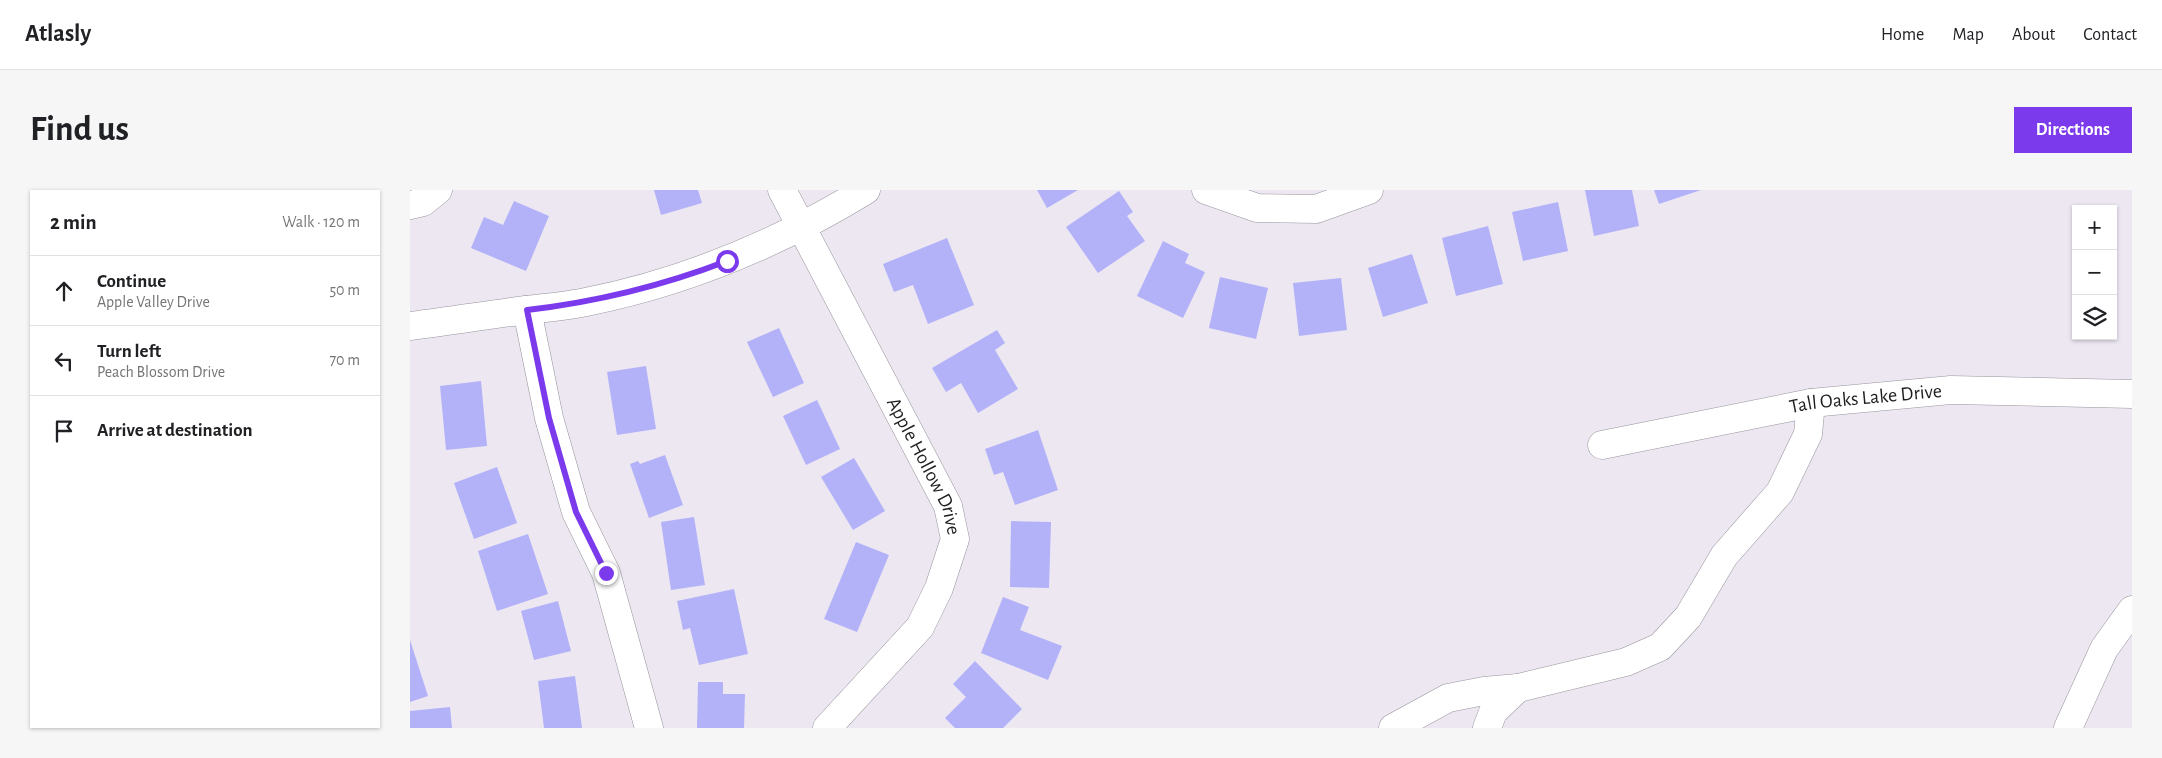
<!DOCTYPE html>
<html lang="en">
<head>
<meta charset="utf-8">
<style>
  :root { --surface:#fff; --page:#f6f6f6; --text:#202124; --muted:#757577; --line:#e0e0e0; --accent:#7c3aed }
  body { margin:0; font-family:"Alegreya Sans",sans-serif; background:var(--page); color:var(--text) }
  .controls { position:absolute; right:15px; top:15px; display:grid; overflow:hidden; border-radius:0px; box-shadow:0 1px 4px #0004 }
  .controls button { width:45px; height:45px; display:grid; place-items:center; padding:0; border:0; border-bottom:1px solid var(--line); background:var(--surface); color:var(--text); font:25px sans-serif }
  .stop { position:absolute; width:15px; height:15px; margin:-11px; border:4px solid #7c3aed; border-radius:50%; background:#fff }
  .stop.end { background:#7c3aed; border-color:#fff; box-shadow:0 1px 5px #0008 }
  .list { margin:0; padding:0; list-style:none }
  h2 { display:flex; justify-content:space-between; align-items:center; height:65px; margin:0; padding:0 20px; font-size:21px }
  h2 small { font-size:16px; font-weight:400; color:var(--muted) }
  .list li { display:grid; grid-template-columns:32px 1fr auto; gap:15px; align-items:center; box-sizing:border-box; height:70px; padding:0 20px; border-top:1px solid var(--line) }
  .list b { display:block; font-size:19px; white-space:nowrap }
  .list p { margin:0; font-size:16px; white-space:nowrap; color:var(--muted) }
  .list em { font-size:16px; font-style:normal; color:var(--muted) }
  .icon { flex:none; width:28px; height:28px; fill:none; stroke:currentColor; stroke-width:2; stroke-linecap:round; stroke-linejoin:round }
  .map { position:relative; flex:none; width:1722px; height:538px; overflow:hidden; border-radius:0px }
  header { display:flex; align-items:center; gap:30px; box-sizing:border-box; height:70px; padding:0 25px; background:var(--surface); border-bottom:1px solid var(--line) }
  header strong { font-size:24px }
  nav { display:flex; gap:28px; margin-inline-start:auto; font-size:18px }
  .intro { display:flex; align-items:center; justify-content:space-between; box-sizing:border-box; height:120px; padding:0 30px }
  h1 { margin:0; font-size:35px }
  .button { padding:12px 22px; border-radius:0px; background:var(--accent); color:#fff; font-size:18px; font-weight:700 }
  main { display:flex; gap:30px; padding:0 30px }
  aside { flex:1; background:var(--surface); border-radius:0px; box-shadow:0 1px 4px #0004 }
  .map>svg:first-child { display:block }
  .building { fill:#b3b2f9 }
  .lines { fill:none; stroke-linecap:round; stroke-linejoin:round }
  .minor-casing { stroke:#98949d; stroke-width:29 }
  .minor { stroke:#fff; stroke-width:28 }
  .route { stroke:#7c3aed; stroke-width:6 }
  .labels { text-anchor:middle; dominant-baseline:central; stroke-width:4; stroke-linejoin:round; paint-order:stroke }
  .street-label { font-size:20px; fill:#1e1d20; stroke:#ece7f1 }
</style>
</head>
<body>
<header>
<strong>Atlasly</strong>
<nav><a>Home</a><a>Map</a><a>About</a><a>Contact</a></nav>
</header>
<div class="intro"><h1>Find us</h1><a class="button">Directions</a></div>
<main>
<aside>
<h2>2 min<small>Walk · 120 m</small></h2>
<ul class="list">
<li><svg class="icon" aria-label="ahead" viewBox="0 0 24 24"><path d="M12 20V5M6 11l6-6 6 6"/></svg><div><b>Continue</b><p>Apple Valley Drive</p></div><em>50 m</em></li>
<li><svg class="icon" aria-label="left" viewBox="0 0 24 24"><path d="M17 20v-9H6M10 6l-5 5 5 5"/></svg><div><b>Turn left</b><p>Peach Blossom Drive</p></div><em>70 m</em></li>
<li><svg class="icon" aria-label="arrive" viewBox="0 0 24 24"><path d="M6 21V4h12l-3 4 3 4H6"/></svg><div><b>Arrive at destination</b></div></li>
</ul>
</aside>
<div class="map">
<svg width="1722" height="538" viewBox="0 0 1722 538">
  <rect width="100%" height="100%" fill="#ece7f1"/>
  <g class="building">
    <path d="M244,0H288L292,13L251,25Z"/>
    <path d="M627,0H668L637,18Z"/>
    <path d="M1175,0H1222L1229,36L1184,46Z"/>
    <path d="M1244,0H1291L1249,14Z"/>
    <path d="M709,1L723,22L717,26L735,51L688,83L656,37Z"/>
    <path d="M104,11L139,26L116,81L61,58L74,27L93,35Z"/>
    <path d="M1148,12L1158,61L1113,71L1102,22Z"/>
    <path d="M1078,36L1093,94L1046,106L1032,48Z"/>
    <path d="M537,48L564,115L518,134L503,95L484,102L473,74Z"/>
    <path d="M753,51L779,64L775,73L795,82L773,128L727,106Z"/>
    <path d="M1002,64L1018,113L973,127L958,78Z"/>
    <path d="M810,87L858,98L846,149L799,138Z"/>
    <path d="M931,88L937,140L889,146L883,93Z"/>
    <path d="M369,138L394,193L363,207L337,152Z"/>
    <path d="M587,140L595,153L585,160L608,199L568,223L551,193L536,202L522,178Z"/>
    <path d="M236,176L246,239L207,245L197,182Z"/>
    <path d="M71,191L77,256L36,260L30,196Z"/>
    <path d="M407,210L430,259L396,275L373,226Z"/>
    <path d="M628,240L648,300L605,315L593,282L584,285L575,259Z"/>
    <path d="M255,265L273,315L239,328L220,274L228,271L230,274Z"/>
    <path d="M444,268L475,321L443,340L411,287Z"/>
    <path d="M87,277L107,333L64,349L44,293Z"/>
    <path d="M284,327L295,395L261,400L251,332Z"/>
    <path d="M601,331L641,332L639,398L600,397Z"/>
    <path d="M118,344L138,404L87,421L68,361Z"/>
    <path d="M446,352L479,365L447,442L414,429Z"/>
    <path d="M324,399L338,464L289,475L280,438L273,440L267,411Z"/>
    <path d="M593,407L619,417L610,440L652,456L638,490L571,463Z"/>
    <path d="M148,411L161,461L124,470L111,421Z"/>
    <path d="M0,450L18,506L0,512Z"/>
    <path d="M565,471L612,519L593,538H545L535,528L556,507L543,494Z"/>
    <path d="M165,486L172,538H134L128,491Z"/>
    <path d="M288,492H313V504H335L334,538H287Z"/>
    <path d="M40,517L42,538H0V521Z"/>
  </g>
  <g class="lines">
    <defs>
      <g id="minor">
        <path id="s1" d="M372,0L538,316L545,349L529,398L510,437L417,538"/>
        <path d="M796,0L847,18L906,19L959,0"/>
        <path d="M0,15L13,12L28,0"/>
        <path d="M117,120L139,228L166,322L196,383L239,538"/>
        <path d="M0,136C39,131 78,125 116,120C136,118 157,116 176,112C277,92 369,53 456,0"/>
        <path id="s2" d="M1192,255L1401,213L1541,200L1722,204"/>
        <path d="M983,538L1038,508L1074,501L1108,498L1216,472L1250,457L1278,427L1314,366L1370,302L1398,244L1401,213"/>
        <path d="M1077,538L1083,522L1108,498"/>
        <path d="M1658,538L1694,459L1722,420"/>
      </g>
    </defs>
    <use href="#minor" class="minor-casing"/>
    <use href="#minor" class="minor"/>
  </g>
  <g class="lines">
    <path class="route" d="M196,383L166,322L139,228L117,120C186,112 252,96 317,71"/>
  </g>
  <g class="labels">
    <g class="street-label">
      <text stroke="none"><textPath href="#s2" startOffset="268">Tall Oaks Lake Drive</textPath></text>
      <text stroke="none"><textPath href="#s1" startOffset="311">Apple Hollow Drive</textPath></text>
    </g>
  </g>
</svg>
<div class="controls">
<button>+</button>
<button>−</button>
<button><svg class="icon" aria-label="layers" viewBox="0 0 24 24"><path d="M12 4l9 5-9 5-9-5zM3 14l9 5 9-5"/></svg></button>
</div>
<div class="stop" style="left:317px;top:71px"></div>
<div class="stop end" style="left:196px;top:383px"></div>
</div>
</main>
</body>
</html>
